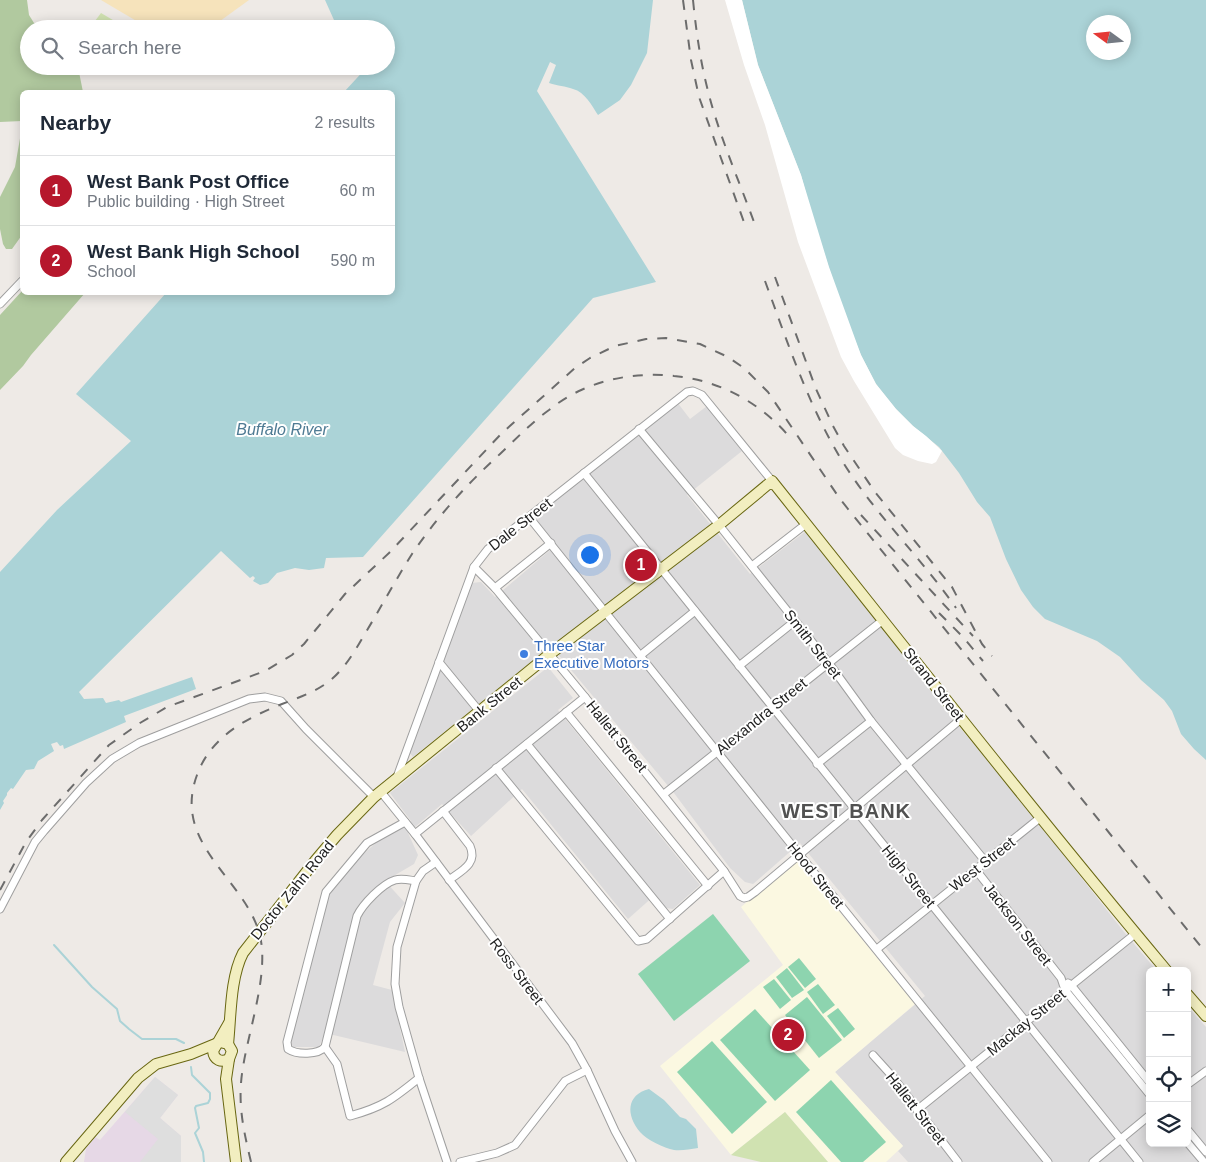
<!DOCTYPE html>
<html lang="en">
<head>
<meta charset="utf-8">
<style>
  :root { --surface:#fff; --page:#f6f6f7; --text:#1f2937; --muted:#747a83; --line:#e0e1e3; --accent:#b6172c }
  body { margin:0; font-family:Arial,sans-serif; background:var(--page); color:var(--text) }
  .controls { position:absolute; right:15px; bottom:15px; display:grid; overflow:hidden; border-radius:8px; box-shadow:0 2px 12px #0003 }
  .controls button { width:45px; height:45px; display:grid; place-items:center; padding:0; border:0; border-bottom:1px solid var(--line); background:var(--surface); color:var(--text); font:25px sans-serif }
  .compass { position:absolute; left:1086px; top:15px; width:45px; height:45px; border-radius:50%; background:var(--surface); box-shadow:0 2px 12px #0003; rotate:285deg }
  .you { position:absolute; left:589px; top:554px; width:18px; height:18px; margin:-12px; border:4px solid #fff; border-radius:50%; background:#1a73e8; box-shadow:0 0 0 8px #1a73e833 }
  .badge { display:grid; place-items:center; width:32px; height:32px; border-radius:50%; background:var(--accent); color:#fff; font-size:16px; font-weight:700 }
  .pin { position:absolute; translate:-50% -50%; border:2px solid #fff; box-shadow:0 1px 5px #0006 }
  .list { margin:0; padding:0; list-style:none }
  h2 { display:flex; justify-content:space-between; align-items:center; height:65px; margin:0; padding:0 20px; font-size:21px }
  h2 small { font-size:16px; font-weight:400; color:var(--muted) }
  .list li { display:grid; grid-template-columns:32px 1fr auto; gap:15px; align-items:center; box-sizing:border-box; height:70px; padding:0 20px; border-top:1px solid var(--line) }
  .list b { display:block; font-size:19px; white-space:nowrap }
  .list p { margin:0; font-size:16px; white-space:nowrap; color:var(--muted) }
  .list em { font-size:16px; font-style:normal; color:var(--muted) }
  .icon { flex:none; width:28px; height:28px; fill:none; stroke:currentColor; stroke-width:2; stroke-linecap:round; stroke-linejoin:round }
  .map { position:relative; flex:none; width:1206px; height:1162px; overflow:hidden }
  .search { position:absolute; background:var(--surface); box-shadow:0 2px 12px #0003; left:20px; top:20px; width:375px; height:55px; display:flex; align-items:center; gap:12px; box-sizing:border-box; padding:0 18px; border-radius:28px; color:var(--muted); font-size:19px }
  .panel { position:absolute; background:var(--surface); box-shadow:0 2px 12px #0003; left:20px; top:90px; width:375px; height:205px; border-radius:8px }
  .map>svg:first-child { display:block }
  .residential { fill:#dcdbdc }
  .industrial { fill:#e6d8e6 }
  .education { fill:#fbf8e1 }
  .grass { fill:#d0e2b1 }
  .forest { fill:#b1c99f }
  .sand { fill:#f6e3bb }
  .pitch { fill:#8dd4af }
  .parking { fill:#dedede }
  .water { fill:#abd3d7; fill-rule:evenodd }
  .pier { fill:#fff }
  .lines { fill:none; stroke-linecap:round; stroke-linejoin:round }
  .stream { stroke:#abd3d7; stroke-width:2 }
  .street-casing { stroke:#9f9f9f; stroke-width:9 }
  .secondary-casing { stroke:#696712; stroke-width:12 }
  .street { stroke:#fff; stroke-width:7 }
  .secondary { stroke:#f2eec0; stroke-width:10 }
  .rail { stroke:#6c6c6c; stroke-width:2; stroke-dasharray:10 10; stroke-linecap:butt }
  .shop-dot { fill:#3f7fe0; stroke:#fff; stroke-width:2 }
  .labels { text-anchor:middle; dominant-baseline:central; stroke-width:4; stroke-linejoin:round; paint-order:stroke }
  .street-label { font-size:15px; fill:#1e1e1e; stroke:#fff }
  .shop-label { font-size:15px; fill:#366cbe; stroke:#fff; text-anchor:start }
  .water-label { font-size:16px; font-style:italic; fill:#4f7b94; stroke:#fff }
  .district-label { font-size:20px; font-weight:bold; letter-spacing:1px; fill:#515151; stroke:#fff }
</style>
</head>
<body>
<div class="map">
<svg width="1206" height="1162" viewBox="0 0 1206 1162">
  <rect width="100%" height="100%" fill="#eeeae6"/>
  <g class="residential">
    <path d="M677,402L690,419L707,406L742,451L687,495L750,574L806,531L952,718L1033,816L1124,932L1157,971H1150V1143H1187V1006L1206,1027V1162H908L898,1151L903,1146L835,1072L925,996L800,843L753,884L745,882L730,868L674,793L551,646L413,757L408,751L472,583L481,582L495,597L556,545L534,516Z"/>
    <path d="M548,667L573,698L558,710L700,885L673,909L666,908L655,895L628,919L522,789L471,836L442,804L408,833L418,855L414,864L385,881L405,903L390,922L373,985L392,990L405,1052L325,1033L319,1047H293L291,1042L330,892L360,857L378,841L403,827L411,821L390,793Z"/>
  </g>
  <path class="industrial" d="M155,1077L178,1095L160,1118L181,1136V1162H84L86,1149L95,1137L100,1140Z"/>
  <path class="education" d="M797,860L915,1004L835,1072L903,1146L886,1162H828L785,1112L731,1155L660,1066L783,965L741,907Z"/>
  <g class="grass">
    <path d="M101,13L128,29H89Z"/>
    <path d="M785,1112L828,1162H761L731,1155Z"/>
  </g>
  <g class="forest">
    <path d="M0,0H27L29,15L34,23L49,29H29V66H74L79,72L83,92H22V121L0,122Z"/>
    <path d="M22,127V235L12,249H6L3,244L0,229V197L15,167Z"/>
    <path d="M22,291V292L85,293L31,355L23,366L0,390V315Z"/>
  </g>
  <path class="sand" d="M101,0H249L209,29H150Z"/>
  <g class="pitch">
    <path d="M713,914L750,961L674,1021L638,974Z"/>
    <path d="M799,958L816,979L805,988L788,967Z"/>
    <path d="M787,968L804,990L792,998L776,977Z"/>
    <path d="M774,979L791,1000L780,1009L763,987Z"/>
    <path d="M818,984L835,1005L823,1014L807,992Z"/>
    <path d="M807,997L842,1040L819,1058L785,1015Z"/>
    <path d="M838,1008L855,1029L844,1038L827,1016Z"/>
    <path d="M755,1009L810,1070L775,1101L720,1040Z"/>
    <path d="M712,1041L767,1102L732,1134L677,1072Z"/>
    <path d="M831,1080L886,1142L863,1162H841L796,1112Z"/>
  </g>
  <path class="parking" d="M155,1077L178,1095L160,1118L181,1136V1162H140L158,1139L125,1112Z"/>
  <g class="water">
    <path d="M325,0H653L647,53L631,85L620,100L598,115C592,106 585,92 573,89C565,86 558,86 549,83L556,65L550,62L537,91L656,282L593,298L363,557L326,558L324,568L309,570L295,568L277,573L268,583L260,585L253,581L255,578L253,576L250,578L221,551L79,692L84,699L103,698L106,703L119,700L121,702L192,677L196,689L124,716L126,722L64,749L63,745L60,746L57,742L51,744L54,751L38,761L34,769L26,770L13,789L11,788L7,793V795L3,801L4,803L0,810V572L57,510L131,441L76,394L166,293L392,292V92H344L368,66H386V29H338Z"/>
    <path d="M742,0H1206V760L1194,749L1181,734L1172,711L1164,700L1141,680L1120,657L1097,641L1045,619L1033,607L1021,590L1006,559L990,517L977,502L959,473L939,447L913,426L896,409L876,384L861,355L843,311L813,219L801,175L758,65ZM1094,22H1124V52H1094Z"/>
    <path d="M649,1089L664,1100L680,1117L686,1119L696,1129L698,1148C690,1149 682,1151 674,1150C664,1148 647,1140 640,1132C626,1115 626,1095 649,1089Z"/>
  </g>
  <path class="pier" d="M725,0H742L758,65L801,175L829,267L861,355L876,384L896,409L913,426L926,436L942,451L936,462L932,464L918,461L903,455L895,448L854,381L841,357L798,242L765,125L744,65Z"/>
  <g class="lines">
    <g class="stream">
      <path d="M54,945L92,987L117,1009L120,1021L129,1029L142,1039H176L184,1043"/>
      <path d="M191,1067L192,1075L210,1093V1099L208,1103L196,1106L195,1108L199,1128L195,1133L203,1152L204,1162"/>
    </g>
    <defs>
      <g id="street">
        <path d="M0,304L22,281"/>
        <path d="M639,429L719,525L828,662L871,721L985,861"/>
        <path d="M584,473L1139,1162"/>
        <path d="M529,517L799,854L1048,1162"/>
        <path d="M752,566L806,524"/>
        <path d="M474,567L495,588L585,697L724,871L740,896L744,898L748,897L755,892L961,719"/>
        <path d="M495,588L551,543"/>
        <path d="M641,655L695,611"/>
        <path d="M439,662L480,712"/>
        <path d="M739,666L795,621"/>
        <path d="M566,712L708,886"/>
        <path d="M527,744L670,919"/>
        <path d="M817,764L871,721"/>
        <path d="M496,768L638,941L647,939L724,871"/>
        <path d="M397,777L474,567L488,549L687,392L693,391L702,395L772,481"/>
        <path d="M381,792L415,834L572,1043L587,1070L615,1131L632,1162"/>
        <path d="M664,794L883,620"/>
        <path d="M443,811L470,846C478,864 461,871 449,880"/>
        <path d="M405,822L367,843L326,892L287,1042L288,1049C297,1055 318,1055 325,1047L357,916C363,904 382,884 395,880C402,878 409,880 416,881"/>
        <path d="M415,834L585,697"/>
        <path d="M436,862L423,871L416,881L397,947L395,984L399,1007L419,1078L447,1162"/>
        <path d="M976,870L1061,978L1065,990L1150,1095"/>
        <path d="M0,909L35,842L44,831L86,783L112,759L139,743L249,699L265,697L281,701L306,729L374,797"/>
        <path d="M877,949L1041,817"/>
        <path d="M1068,983L1071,985L1150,1083"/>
        <path d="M325,1047L337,1064L350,1116C383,1107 393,1099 419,1078"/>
        <path d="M873,1055L892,1076L958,1162"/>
        <path d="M1187,1085L1206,1071"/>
        <path d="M917,1110L1135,934"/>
        <path d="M1187,1129L1206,1152"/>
        <path d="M1187,1142L1204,1162"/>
        <path d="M460,1162L497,1153L515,1145L565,1081L587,1070"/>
        <path d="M1093,1162L1150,1115"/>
      </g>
      <g id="secondary">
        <path d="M1187,994L1206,1016"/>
        <path d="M228,1044C231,1017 230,978 243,953L315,861L337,835L374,797L550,654L719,525L772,481C903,645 1032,810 1167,971"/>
        <path d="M229,1059C221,1063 214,1060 213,1051L229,1023"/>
        <path d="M66,1162L138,1078L156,1064L191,1054L220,1042L228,1044L232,1051L229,1059L226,1079L236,1162"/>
      </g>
    </defs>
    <use href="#street" class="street-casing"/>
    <use href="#secondary" class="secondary-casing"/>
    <use href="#street" class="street"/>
    <use href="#secondary" class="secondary"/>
    <g class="rail">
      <path d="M683,0L691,60L699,97L745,225"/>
      <path d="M693,0C696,30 700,59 707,87C718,133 738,178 754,222"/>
      <path d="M775,277L816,389L833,426L844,446L875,492L952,587L982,644L992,656"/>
      <path d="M765,281C790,349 813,420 854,479C885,524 925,563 956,608"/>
      <path d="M861,515L973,636"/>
      <path d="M939,613L963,637L983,661"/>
      <path d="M0,890L26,842L42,820L109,745L140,723L167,707L265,671L292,655L304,644L345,594L389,553L502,433L575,368L590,358L615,346L646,339L666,338L700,344L728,357L744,368L768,392L840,499L1206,953"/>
      <path d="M251,1162C243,1128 237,1102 243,1067C249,1029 269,973 260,936C247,880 171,845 197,775C211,736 247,718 282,704C303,696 324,689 339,672C349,661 356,649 363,637C380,609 395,581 412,554C437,517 467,484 500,454C516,439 531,423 549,410C583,382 630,371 674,376C720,380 763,404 792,440"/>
    </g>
  </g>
  <circle class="shop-dot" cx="524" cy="654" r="5"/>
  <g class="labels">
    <g class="street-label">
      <text transform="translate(520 524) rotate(-38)">Dale Street</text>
      <text transform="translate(813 644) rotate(52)">Smith Street</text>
      <text transform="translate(934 684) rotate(52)">Strand Street</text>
      <text transform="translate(489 704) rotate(-39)">Bank Street</text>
      <text transform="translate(761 716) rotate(-39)">Alexandra Street</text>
      <text transform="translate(617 736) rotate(51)">Hallett Street</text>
      <text transform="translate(982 864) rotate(-38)">West Street</text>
      <text transform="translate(816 875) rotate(51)">Hood Street</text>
      <text transform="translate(909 876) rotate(51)">High Street</text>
      <text transform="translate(292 890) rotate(-51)">Doctor Zahn Road</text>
      <text transform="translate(1018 924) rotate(52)">Jackson Street</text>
      <text transform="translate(517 971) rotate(53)">Ross Street</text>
      <text transform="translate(1026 1022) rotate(-39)">Mackay Street</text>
      <text transform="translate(916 1108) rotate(52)">Hallett Street</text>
    </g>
    <g class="shop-label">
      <text x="534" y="645">Three Star<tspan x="534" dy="17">Executive Motors</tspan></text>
    </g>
    <g class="water-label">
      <text x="282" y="429">Buffalo River</text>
    </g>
    <g class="district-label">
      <text x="846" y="811">WEST BANK</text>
    </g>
  </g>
</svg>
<div class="controls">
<button>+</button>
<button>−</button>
<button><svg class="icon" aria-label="locate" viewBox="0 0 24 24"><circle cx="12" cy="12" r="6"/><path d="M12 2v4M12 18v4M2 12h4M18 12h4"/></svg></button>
<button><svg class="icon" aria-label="layers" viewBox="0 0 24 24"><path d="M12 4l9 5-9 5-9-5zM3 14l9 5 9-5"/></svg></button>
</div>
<svg class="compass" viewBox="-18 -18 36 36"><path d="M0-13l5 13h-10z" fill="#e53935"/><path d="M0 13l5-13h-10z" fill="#747a83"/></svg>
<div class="you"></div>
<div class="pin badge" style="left:641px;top:565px">1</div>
<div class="pin badge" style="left:788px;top:1035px">2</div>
<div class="search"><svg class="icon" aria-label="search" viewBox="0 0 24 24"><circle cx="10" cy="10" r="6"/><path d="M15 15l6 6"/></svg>Search here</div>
<section class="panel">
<h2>Nearby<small>2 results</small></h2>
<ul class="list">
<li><span class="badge">1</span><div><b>West Bank Post Office</b><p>Public building · High Street</p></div><em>60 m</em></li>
<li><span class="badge">2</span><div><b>West Bank High School</b><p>School</p></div><em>590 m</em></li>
</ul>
</section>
</div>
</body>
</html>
